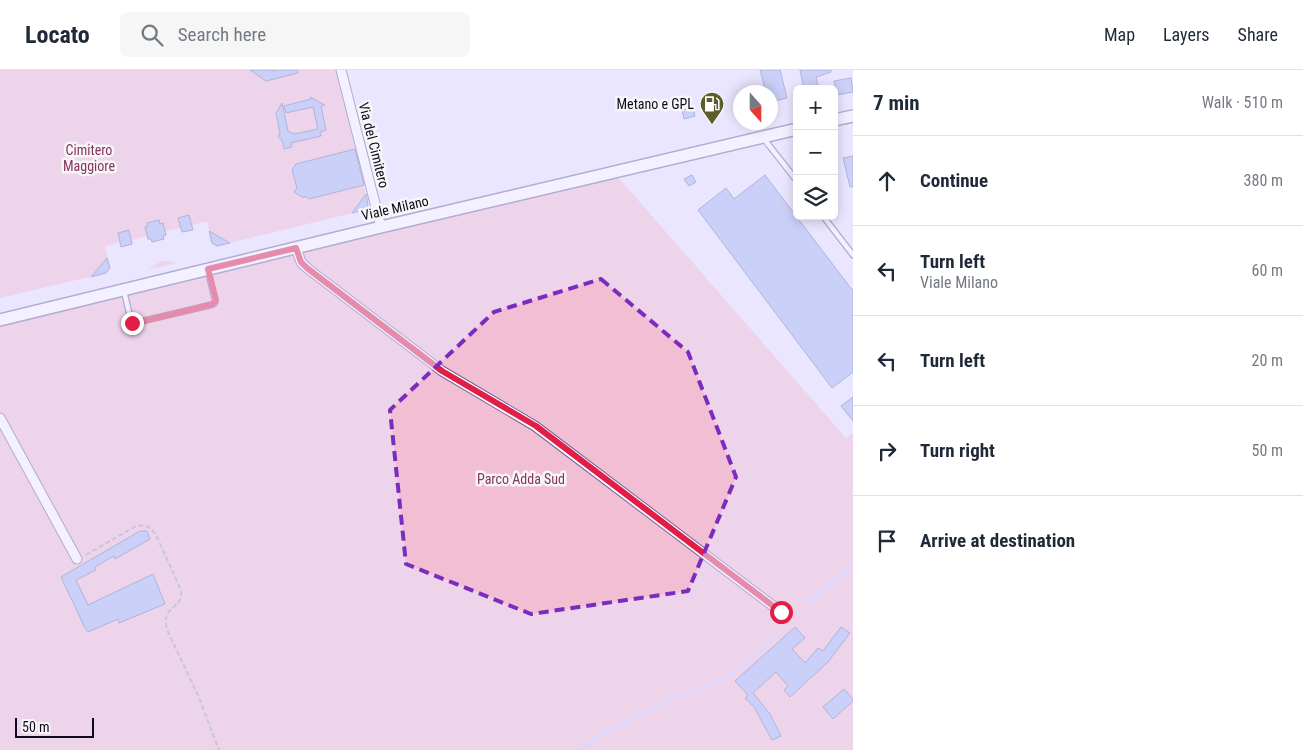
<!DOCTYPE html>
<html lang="en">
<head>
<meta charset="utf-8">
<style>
  :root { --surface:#fff; --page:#f6f6f7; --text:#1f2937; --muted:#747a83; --line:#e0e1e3 }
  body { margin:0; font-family:"Roboto Condensed",sans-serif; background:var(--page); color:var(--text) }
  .controls { position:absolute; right:15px; top:15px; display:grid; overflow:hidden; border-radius:8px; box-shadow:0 2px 12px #0003 }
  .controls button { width:45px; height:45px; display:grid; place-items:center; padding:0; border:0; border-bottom:1px solid var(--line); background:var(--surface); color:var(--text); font:25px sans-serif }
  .compass { position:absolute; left:733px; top:15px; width:45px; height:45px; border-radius:50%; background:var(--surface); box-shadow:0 2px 12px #0003; rotate:159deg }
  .scale { position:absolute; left:15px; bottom:12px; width:79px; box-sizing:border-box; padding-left:5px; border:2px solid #0f0a1f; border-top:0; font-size:14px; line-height:18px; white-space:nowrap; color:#0f0a1f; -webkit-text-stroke:4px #f7f7f7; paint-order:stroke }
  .stop { position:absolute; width:15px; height:15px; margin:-11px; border:4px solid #e11d48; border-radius:50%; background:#fff }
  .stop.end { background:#e11d48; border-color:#fff; box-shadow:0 1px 5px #0008 }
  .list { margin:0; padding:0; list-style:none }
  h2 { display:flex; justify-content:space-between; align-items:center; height:65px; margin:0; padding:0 20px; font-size:21px }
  h2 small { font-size:16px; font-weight:400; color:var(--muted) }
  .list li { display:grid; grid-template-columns:32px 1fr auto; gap:15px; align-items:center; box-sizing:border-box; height:90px; padding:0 20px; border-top:1px solid var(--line) }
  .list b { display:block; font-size:19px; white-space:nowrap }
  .list p { margin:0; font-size:16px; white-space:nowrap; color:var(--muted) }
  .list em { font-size:16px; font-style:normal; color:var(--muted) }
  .icon { flex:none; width:28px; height:28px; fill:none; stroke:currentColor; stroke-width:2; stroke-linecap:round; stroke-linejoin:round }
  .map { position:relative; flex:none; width:853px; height:680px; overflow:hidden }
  header { display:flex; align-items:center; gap:30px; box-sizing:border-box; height:70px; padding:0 25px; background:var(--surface); border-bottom:1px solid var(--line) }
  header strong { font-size:24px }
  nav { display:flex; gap:28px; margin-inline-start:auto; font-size:18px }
  .search { width:350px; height:45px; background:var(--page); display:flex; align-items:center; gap:12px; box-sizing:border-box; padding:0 18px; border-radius:8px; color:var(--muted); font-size:19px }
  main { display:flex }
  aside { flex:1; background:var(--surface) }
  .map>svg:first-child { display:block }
  .green { fill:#f1bed3 }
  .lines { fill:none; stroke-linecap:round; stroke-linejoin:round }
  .stream { stroke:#cec6fc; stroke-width:3 }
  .building { fill:#a5b5ee; stroke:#6978ac }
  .service-casing { stroke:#6f659b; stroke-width:7 }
  .minor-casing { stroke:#6f659b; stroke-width:11 }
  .tertiary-casing { stroke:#6f659b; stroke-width:14 }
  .path { stroke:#a29eb5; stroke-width:2; stroke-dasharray:5 2.5; stroke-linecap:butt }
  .service { stroke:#fff; stroke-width:4.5 }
  .minor { stroke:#fff; stroke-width:9 }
  .tertiary { stroke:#fff; stroke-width:11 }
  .route { stroke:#e11d48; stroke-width:6 }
  .marked { fill:none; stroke:#7b2cbf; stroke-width:4; stroke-dasharray:10 6; stroke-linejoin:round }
  .labels { text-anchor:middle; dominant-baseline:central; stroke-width:5; stroke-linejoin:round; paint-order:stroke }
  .poi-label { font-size:14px; fill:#0f0a1f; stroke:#f7f7f7; text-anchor:end }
  .street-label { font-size:14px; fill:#0f0a1f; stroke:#f7f7f7 }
  .park-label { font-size:14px; fill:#87335d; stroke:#f7f7f7 }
</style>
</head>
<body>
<header>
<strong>Locato</strong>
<div class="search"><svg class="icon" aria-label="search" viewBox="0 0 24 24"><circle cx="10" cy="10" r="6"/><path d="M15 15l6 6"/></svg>Search here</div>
<nav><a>Map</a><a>Layers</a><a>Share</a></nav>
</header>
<main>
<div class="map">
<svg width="853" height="680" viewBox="0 0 853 680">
  <rect width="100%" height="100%" fill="#eae6ff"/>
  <g class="green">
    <path d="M0,0H337L368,135L365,140L217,176L212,173L207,151L192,155L193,160L182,162L180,158L165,161L166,165L163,166L164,169L152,172L151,169H148L147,166L131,170L132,174L121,177L120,172L105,176L110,198L106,203L0,228Z"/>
    <path d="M617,106L846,368L853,363V680H0V256Z"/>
    <path d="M162,191H170L176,193L161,197L149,199L153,196Z"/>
  </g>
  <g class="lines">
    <g class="stream">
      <path d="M806,533L846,501L853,492"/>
      <path d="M579,680L595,668L657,636L676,627L724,609L737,600L774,566"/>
    </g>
  </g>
  <g class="building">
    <path d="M250,0H271L273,1L277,0H298V3L266,11Z"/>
    <path d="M760,0H780L787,28L770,32V22H766Z"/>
    <path d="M800,0H831V2L816,7L819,19H804Z"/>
    <path d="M851,8L853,22L837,25L834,11Z"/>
    <path d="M310,27L325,35L321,36L326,60L320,62L321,66L291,73L292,77L284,79L282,70L278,67L280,63L276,43L282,33L288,61L294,64L318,59L313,37L286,43L284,36L311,29Z"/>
    <path d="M693,38L695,46L684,49L682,40Z"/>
    <path d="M355,79L364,115L309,129L305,126L304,128L294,122L297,118L292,100L296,94Z"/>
    <path d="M853,86V117H850L843,88Z"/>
    <path d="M692,105L696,112L689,116L684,109Z"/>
    <path d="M765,105L853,221V302L832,318L698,140L726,118L734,129Z"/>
    <path d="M366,124L368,135L365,140L352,143Z"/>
    <path d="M189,145L193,160L182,162L178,148Z"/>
    <path d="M159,150L160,154L163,153L166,165L163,166L164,169L152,172L151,169H148L145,157L148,156L147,153Z"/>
    <path d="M129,160L132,174L121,177L118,163Z"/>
    <path d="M209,161L230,173L217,176L212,173Z"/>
    <path d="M107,188L110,198L106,203L91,207Z"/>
    <path d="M853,327V351L841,336Z"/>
    <path d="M140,461H147L150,469L115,489L114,486L95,497L96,500L76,510L88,535L153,504L165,534L119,553L118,549L88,562L85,558L61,507Z"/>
    <path d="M795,557L805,568L792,579L805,593L818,578L823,581L841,557L850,563L828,592L790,627L784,620L788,616L776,602L753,623L770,644L781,666L772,670L754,637L745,628L748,625L735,611Z"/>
    <path d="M844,619L853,629V631L833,649L823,637Z"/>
  </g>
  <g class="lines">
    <defs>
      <g id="service">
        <path d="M764,69L797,111"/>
        <path d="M823,146L853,185"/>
        <path d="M124,221L131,251L134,253L211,235L215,233V230L208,200"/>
      </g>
      <g id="minor">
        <path d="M341,0L381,157"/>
        <path d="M296,178L301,192L307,198L442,301L535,356L781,542"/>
        <path d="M0,348L77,489"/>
      </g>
      <g id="tertiary">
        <path d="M834,50L853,46"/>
        <path d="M0,250L381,157L797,59"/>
      </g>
    </defs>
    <use href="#service" class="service-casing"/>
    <use href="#minor" class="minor-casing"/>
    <use href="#tertiary" class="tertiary-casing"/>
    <path class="path" d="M86,485L136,456C146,454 150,457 156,465L181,520C184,541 158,535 168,562L198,625L219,680"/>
    <use href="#service" class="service"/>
    <use href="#minor" class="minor"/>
    <use href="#tertiary" class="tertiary"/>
  </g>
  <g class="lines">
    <path class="route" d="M132,253H136L213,234L216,230L208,199L296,178L301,192L307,198L442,301L536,356L781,542"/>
  </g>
  <path d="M0 0H853V680H0ZM601,209L688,282L736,407L688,521L531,544L406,494L390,340L494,242Z" fill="#eae6ff" fill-opacity=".55" fill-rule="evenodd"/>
  <path class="marked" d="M601,209L688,282L736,407L688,521L531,544L406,494L390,340L494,242Z"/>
  <defs>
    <symbol id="fuel-pin" viewBox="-11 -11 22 30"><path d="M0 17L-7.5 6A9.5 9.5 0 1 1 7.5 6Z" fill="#5b5e2b" stroke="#f7f7f7"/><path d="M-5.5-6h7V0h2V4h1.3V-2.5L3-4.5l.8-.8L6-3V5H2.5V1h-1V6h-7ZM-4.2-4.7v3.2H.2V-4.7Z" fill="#fff"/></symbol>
  </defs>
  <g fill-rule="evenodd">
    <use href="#fuel-pin" x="698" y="20" width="28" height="38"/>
  </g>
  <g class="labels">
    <g class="poi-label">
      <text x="694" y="34">Metano e GPL</text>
    </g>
    <g class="street-label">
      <text transform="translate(374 75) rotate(76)">Via del Cimitero</text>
      <text transform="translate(395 138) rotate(-13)">Viale Milano</text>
    </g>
    <g class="park-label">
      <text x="89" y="80">Cimitero<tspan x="89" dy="16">Maggiore</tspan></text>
      <text x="521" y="409">Parco Adda Sud</text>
    </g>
  </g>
</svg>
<div class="controls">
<button>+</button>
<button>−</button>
<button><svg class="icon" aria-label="layers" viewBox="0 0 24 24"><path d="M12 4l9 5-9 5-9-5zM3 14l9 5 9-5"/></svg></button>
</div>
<svg class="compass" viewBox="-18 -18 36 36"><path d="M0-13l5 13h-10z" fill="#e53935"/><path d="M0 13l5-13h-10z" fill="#747a83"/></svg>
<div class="scale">50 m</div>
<div class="stop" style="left:781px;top:542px"></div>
<div class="stop end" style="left:132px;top:253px"></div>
</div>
<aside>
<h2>7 min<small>Walk · 510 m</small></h2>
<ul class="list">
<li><svg class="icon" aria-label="ahead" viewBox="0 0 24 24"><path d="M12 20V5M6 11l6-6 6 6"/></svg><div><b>Continue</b></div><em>380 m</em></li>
<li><svg class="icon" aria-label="left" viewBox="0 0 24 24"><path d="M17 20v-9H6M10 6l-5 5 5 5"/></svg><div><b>Turn left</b><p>Viale Milano</p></div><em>60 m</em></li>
<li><svg class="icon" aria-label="left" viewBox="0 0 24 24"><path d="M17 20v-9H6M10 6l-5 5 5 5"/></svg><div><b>Turn left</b></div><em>20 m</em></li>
<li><svg class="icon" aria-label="right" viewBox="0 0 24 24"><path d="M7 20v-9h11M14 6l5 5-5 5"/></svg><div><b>Turn right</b></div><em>50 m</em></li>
<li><svg class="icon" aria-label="arrive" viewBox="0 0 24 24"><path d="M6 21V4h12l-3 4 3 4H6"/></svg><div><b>Arrive at destination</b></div></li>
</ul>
</aside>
</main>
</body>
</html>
